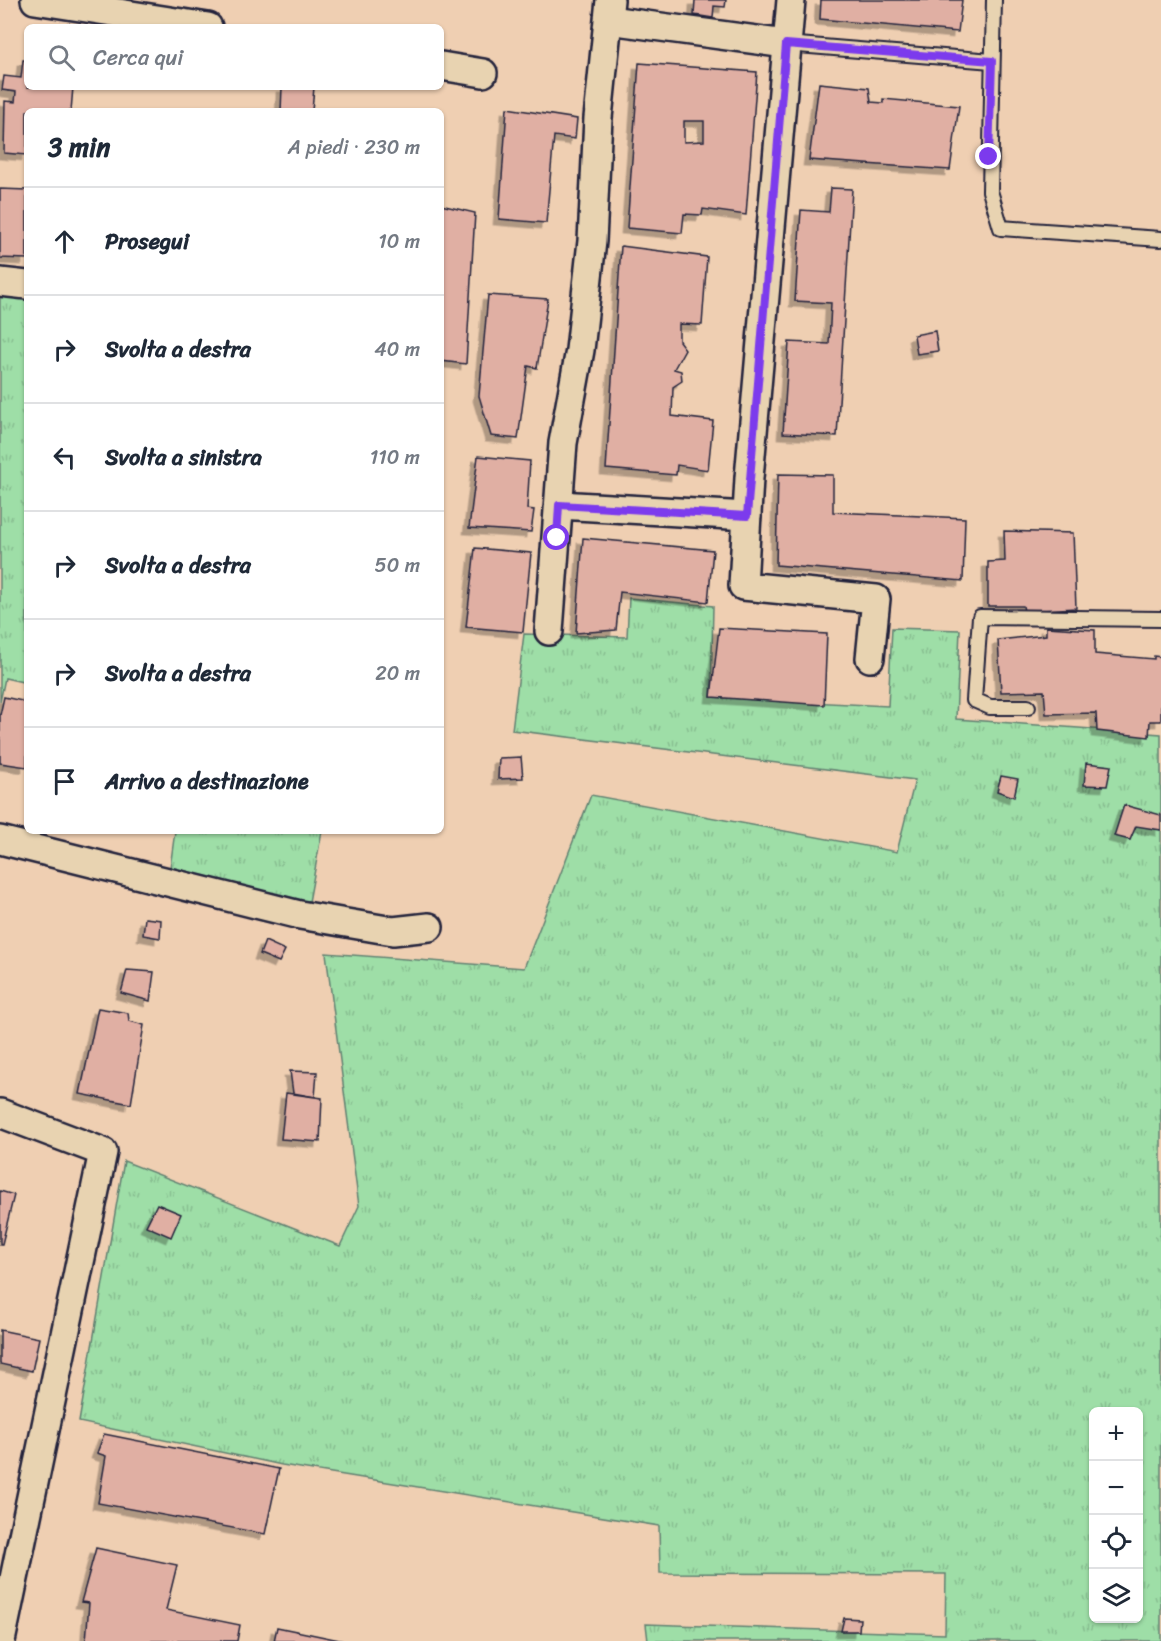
<!DOCTYPE html>
<html lang="it">
<head>
<meta charset="utf-8">
<style>
  :root { --surface:#fff; --page:#f2f2f3; --text:#1f2937; --muted:#747a83; --line:#e0e1e3 }
  body { margin:0; font-family:Sriracha,sans-serif; background:var(--page); color:var(--text) }
  .controls { position:absolute; right:18px; bottom:18px; display:grid; overflow:hidden; border-radius:9px; box-shadow:0 2px 4px #0004 }
  .controls button { width:54px; height:54px; display:grid; place-items:center; padding:0; border:0; border-bottom:2px solid var(--line); background:var(--surface); color:var(--text); font:30px sans-serif }
  .stop { position:absolute; width:18px; height:18px; margin:-14px; border:4px solid #7c3aed; border-radius:50%; background:#fff }
  .stop.end { background:#7c3aed; border-color:#fff; box-shadow:0 2px 6px #0008 }
  .list { margin:0; padding:0; list-style:none }
  h2 { display:flex; justify-content:space-between; align-items:center; height:78px; margin:0; padding:0 24px; font-size:26px }
  h2 small { font-size:20px; font-weight:400; color:var(--muted) }
  .list li { display:grid; grid-template-columns:39px 1fr auto; gap:18px; align-items:center; box-sizing:border-box; height:108px; padding:0 24px; border-top:2px solid var(--line) }
  .list b { display:block; font-size:22px; white-space:nowrap }
  .list em { font-size:20px; font-style:normal; color:var(--muted) }
  .icon { flex:none; width:33px; height:33px; fill:none; stroke:currentColor; stroke-width:2; stroke-linecap:round; stroke-linejoin:round }
  .map { position:relative; flex:none; width:1161px; height:1641px; overflow:hidden }
  .search { position:absolute; background:var(--surface); box-shadow:0 2px 4px #0004; left:24px; top:24px; width:420px; height:66px; display:flex; align-items:center; gap:15px; box-sizing:border-box; padding:0 21px; border-radius:9px; color:var(--muted); font-size:22px }
  .panel { position:absolute; background:var(--surface); box-shadow:0 2px 4px #0004; left:24px; top:108px; width:420px; height:726px; border-radius:9px }
  .map>svg:first-child { display:block }
  .grass { fill:url(#grass-tufts); stroke:#608071; stroke-width:1.5; fill-rule:evenodd }
  .building { fill:#e0afa3; stroke:#22223b; stroke-width:1.5; fill-rule:evenodd; filter:url(#shadow) }
  .lines { fill:none; stroke-linecap:round; stroke-linejoin:round }
  .lane-casing { stroke:#22223b; stroke-width:18 }
  .street-casing { stroke:#22223b; stroke-width:32 }
  .lane { stroke:#e8d3b1; stroke-width:14 }
  .street { stroke:#e8d3b1; stroke-width:27 }
  .route { stroke:#7c3aed; stroke-width:8 }
</style>
</head>
<body>
<div class="map">
<svg width="1161" height="1641" viewBox="0 0 1161 1641">
  <defs>
    <pattern id="grass-tufts" width="24" height="20" patternUnits="userSpaceOnUse" patternTransform="scale(1.5)"><rect width="24" height="20" fill="#9edea7"/><path d="M3 7l-1-3M5 7V3M7 7l1-3M15 17l-1-3M17 17v-4M19 17l1-3" fill="none" stroke="#88be91"/></pattern>
    <filter id="shadow"><feDropShadow dx="-5.5" dy="5.5" stdDeviation="0" flood-color="#0004"/></filter>
  </defs>
  <rect width="100%" height="100%" fill="#efcfb2"/>
  <filter id="ink" filterUnits="userSpaceOnUse"><feTurbulence type="fractalNoise" baseFrequency=".0167" numOctaves="2"/><feDisplacementMap in="SourceGraphic" scale="12" xChannelSelector="R" yChannelSelector="G"/><feConvolveMatrix kernelMatrix="1 2 1 2 8 2 1 2 1" color-interpolation-filters="sRGB"/></filter>
  <g filter="url(#ink)">
    <g class="grass">
      <path d="M0,292L27,294V683L5,678L0,702Z"/>
      <path d="M629,598L713,606L711,697L888,706L892,628L960,630L956,719L1161,734V1641H648L646,1624L945,1634L946,1574L660,1573L659,1526L282,1465L79,1422L124,1161L340,1246L359,1206L326,953L524,968L591,795L897,852L915,780L512,730L524,634L627,637ZM1094,1412H1138V1618H1094Z"/>
      <path d="M175,831H322L309,902L170,868Z"/>
    </g>
    <g class="building">
      <path d="M695,0H726L725,7L714,6L713,18L694,15Z"/>
      <path d="M821,0H962L958,32L820,19Z"/>
      <path d="M23,60H27V87H73L71,111H27V155L4,153L5,101L15,102L16,92L2,90L4,76L21,78Z"/>
      <path d="M639,63L757,72L746,215L703,209L702,215L684,214L682,233L627,228ZM684,121H704V141L684,142Z"/>
      <path d="M819,83L869,88L871,102L883,103V99L959,106L950,170L809,160Z"/>
      <path d="M282,87H314L312,111H281Z"/>
      <path d="M507,108L577,119L575,139L554,136L546,223L499,219Z"/>
      <path d="M831,188L852,189L837,436L783,433L789,342L829,344L831,303L795,301L801,210L829,212Z"/>
      <path d="M0,189L27,190V259L0,258Z"/>
      <path d="M441,205L475,213L466,364L441,361Z"/>
      <path d="M621,246L707,257L702,325L679,324V341L685,349L674,369L681,371L682,381L673,387L672,416L713,421L708,470L677,465L676,475L606,469Z"/>
      <path d="M488,295L548,299L537,368L528,366L518,439L491,436L479,396Z"/>
      <path d="M935,331L938,351L917,354L914,335Z"/>
      <path d="M478,456L530,461L527,509L534,510L531,532L469,528Z"/>
      <path d="M778,474L833,475V512L965,518L963,581L776,565Z"/>
      <path d="M1004,531L1073,533L1076,608L1024,611L1023,606H988V562L1005,561Z"/>
      <path d="M583,538L713,550L708,602L620,592L616,630L576,633Z"/>
      <path d="M475,548L531,553L523,632L466,627Z"/>
      <path d="M1046,627L1095,630V654L1154,659V656L1161,657V721H1150L1149,737L1097,731L1096,713L1046,714L1044,691L1001,692L998,640L1046,635Z"/>
      <path d="M719,628L827,634L824,705L711,697Z"/>
      <path d="M4,697L27,702V767L0,763V715Z"/>
      <path d="M521,757L523,778L498,779L499,758Z"/>
      <path d="M1086,763L1111,766L1107,786L1084,785Z"/>
      <path d="M1001,776L1018,779L1014,797L997,791Z"/>
      <path d="M1124,805L1161,815V830L1136,826L1130,840L1114,836Z"/>
      <path d="M145,918L161,920L160,938L143,935Z"/>
      <path d="M265,941L285,950L279,962L260,954Z"/>
      <path d="M127,970L154,972L150,1001L121,993Z"/>
      <path d="M98,1008L128,1013L129,1021L144,1025L131,1104L80,1094Z"/>
      <path d="M290,1071L317,1072L315,1097L293,1093Z"/>
      <path d="M286,1093L322,1098L320,1142L281,1139Z"/>
      <path d="M0,1191L14,1195L2,1244H0Z"/>
      <path d="M157,1204L181,1214L171,1237L146,1226Z"/>
      <path d="M0,1330L39,1338L32,1371L0,1364Z"/>
      <path d="M104,1434L279,1469L265,1534L98,1503L106,1456L97,1453Z"/>
      <path d="M96,1548L177,1565L166,1610L240,1625L237,1641H86L89,1603L81,1602Z"/>
      <path d="M844,1618L860,1619L859,1631H841Z"/>
      <path d="M277,1627L344,1641H274Z"/>
    </g>
    <g class="lines">
      <defs>
        <g id="lane">
          <path d="M994,0L990,191L1001,228L1161,239"/>
          <path d="M786,44L992,61"/>
          <path d="M1028,707H990L974,700L980,617L1161,619"/>
        </g>
        <g id="street">
          <path d="M35,0L208,27"/>
          <path d="M791,0L749,478L743,586L876,599L870,658"/>
          <path d="M609,20L786,44"/>
          <path d="M441,66L483,73"/>
          <path d="M0,282L27,285"/>
          <path d="M559,505L747,516"/>
          <path d="M549,631L563,443L580,350L592,241L598,118L610,0"/>
          <path d="M0,840L300,915L393,931L429,927"/>
          <path d="M0,1113L103,1152L1,1641"/>
        </g>
      </defs>
      <use href="#lane" class="lane-casing"/>
      <use href="#street" class="street-casing"/>
      <use href="#lane" class="lane"/>
      <use href="#street" class="street"/>
    </g>
  </g>
  <g class="lines" filter="url(#ink)">
    <path class="route" d="M557,538L559,505L747,516L786,44L992,61L989,157"/>
  </g>
</svg>
<div class="controls">
<button>+</button>
<button>−</button>
<button><svg class="icon" aria-label="locate" viewBox="0 0 24 24"><circle cx="12" cy="12" r="6"/><path d="M12 2v4M12 18v4M2 12h4M18 12h4"/></svg></button>
<button><svg class="icon" aria-label="layers" viewBox="0 0 24 24"><path d="M12 4l9 5-9 5-9-5zM3 14l9 5 9-5"/></svg></button>
</div>
<div class="stop" style="left:557px;top:538px"></div>
<div class="stop end" style="left:989px;top:157px"></div>
<div class="search"><svg class="icon" aria-label="search" viewBox="0 0 24 24"><circle cx="10" cy="10" r="6"/><path d="M15 15l6 6"/></svg>Cerca qui</div>
<section class="panel">
<h2>3 min<small>A piedi · 230 m</small></h2>
<ul class="list">
<li><svg class="icon" aria-label="ahead" viewBox="0 0 24 24"><path d="M12 20V5M6 11l6-6 6 6"/></svg><div><b>Prosegui</b></div><em>10 m</em></li>
<li><svg class="icon" aria-label="right" viewBox="0 0 24 24"><path d="M7 20v-9h11M14 6l5 5-5 5"/></svg><div><b>Svolta a destra</b></div><em>40 m</em></li>
<li><svg class="icon" aria-label="left" viewBox="0 0 24 24"><path d="M17 20v-9H6M10 6l-5 5 5 5"/></svg><div><b>Svolta a sinistra</b></div><em>110 m</em></li>
<li><svg class="icon" aria-label="right" viewBox="0 0 24 24"><path d="M7 20v-9h11M14 6l5 5-5 5"/></svg><div><b>Svolta a destra</b></div><em>50 m</em></li>
<li><svg class="icon" aria-label="right" viewBox="0 0 24 24"><path d="M7 20v-9h11M14 6l5 5-5 5"/></svg><div><b>Svolta a destra</b></div><em>20 m</em></li>
<li><svg class="icon" aria-label="arrive" viewBox="0 0 24 24"><path d="M6 21V4h12l-3 4 3 4H6"/></svg><div><b>Arrivo a destinazione</b></div></li>
</ul>
</section>
</div>
</body>
</html>
